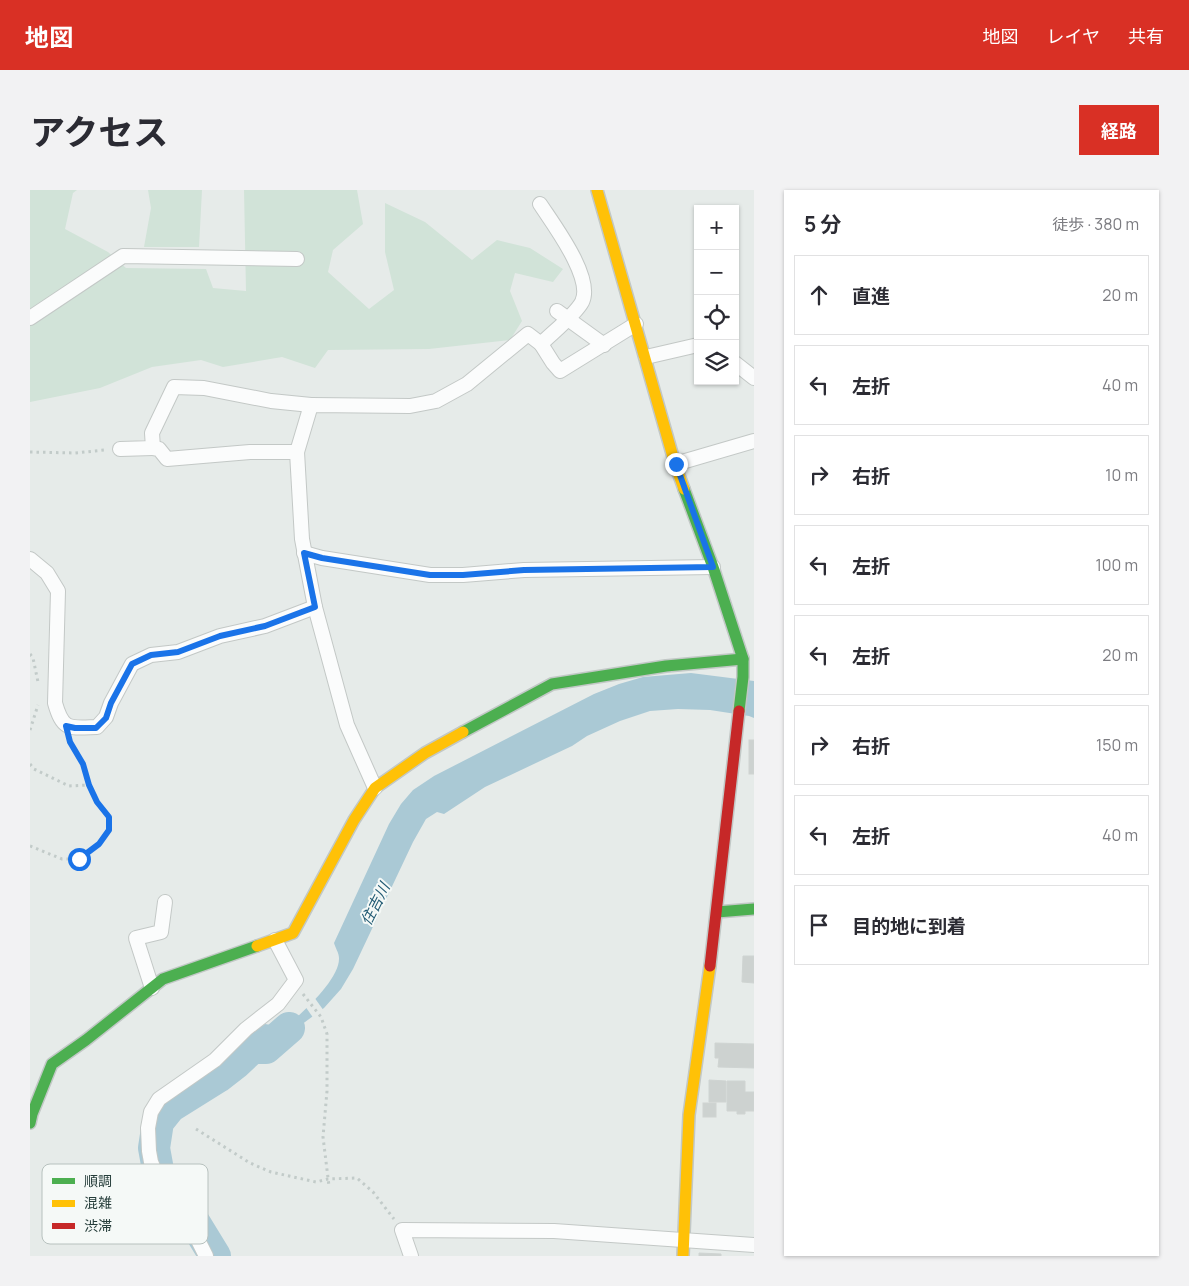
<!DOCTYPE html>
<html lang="ja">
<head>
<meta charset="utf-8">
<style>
  :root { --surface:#fff; --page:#f2f2f3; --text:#2b2b33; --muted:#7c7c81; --line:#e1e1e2; --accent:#d93025 }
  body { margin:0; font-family:Manrope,"Noto Sans JP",sans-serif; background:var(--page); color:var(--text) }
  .controls { position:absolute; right:15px; top:15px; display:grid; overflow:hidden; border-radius:0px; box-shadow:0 1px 4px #0004 }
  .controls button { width:45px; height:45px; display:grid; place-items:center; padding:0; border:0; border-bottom:1px solid var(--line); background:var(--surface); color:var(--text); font:25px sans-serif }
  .stop { position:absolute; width:15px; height:15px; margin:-11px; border:4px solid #1a73e8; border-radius:50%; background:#fff }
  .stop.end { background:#1a73e8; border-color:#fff; box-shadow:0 1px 5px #0008 }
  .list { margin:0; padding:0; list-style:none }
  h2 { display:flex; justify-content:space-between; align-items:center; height:65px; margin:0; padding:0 20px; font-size:21px }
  h2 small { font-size:16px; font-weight:400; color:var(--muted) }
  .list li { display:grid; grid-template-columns:32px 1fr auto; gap:15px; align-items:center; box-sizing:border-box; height:80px; margin:0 10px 10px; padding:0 10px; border:1px solid var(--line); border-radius:0px }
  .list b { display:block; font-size:19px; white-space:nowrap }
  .list em { font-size:16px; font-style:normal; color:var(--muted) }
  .icon { flex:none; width:28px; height:28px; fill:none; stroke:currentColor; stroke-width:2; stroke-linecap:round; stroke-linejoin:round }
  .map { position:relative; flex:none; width:724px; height:1066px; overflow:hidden; border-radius:0px }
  header { display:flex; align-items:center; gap:30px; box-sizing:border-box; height:70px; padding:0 25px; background:var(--accent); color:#fff }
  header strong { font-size:24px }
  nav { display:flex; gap:28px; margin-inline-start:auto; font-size:18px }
  .intro { display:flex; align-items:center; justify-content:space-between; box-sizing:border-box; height:120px; padding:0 30px }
  h1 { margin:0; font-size:35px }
  .button { padding:12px 22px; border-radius:0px; background:var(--accent); color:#fff; font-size:18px; font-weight:700 }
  main { display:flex; gap:30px; padding:0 30px }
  aside { flex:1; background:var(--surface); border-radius:0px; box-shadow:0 1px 4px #0004 }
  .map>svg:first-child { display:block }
  .green { fill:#d1e3d8 }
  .water { fill:#aac9d5 }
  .pier { fill:#e6ebe9 }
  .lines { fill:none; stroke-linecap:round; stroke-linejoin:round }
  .river { stroke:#aac9d5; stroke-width:32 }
  .building { fill:#cdd2d0; stroke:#cfd4d2 }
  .street-casing { stroke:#c3c8c6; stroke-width:16 }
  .fast-casing { stroke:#c2c8c6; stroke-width:14 }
  .slow-casing { stroke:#c2c8c6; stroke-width:14 }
  .jam-casing { stroke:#c2c8c6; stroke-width:14 }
  .path { stroke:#c2cbc9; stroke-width:3; stroke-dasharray:2.5 4; stroke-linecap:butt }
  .street { stroke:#fbfcfc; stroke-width:14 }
  .fast { stroke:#4caf50; stroke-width:11 }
  .slow { stroke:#ffc107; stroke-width:11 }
  .jam { stroke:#c62828; stroke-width:11 }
  .route { stroke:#1a73e8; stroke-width:6 }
  .labels { text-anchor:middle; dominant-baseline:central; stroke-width:4; stroke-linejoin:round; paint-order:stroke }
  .water-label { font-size:15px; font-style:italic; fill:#235c75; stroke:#f5f9f7 }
  .key { fill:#f5f9f7; stroke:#b7c1be; stroke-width:1 }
  .key-label { font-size:14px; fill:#253d3a }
</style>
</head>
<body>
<header>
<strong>地図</strong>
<nav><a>地図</a><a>レイヤ</a><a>共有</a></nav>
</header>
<div class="intro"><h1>アクセス</h1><a class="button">経路</a></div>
<main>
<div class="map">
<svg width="724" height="1066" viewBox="0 0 724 1066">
  <rect width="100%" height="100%" fill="#e6ebe9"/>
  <g class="green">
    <path d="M0,0H47L43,3L35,39L78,62L96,78L176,79L183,98L216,101L214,0H327L333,34L303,60L298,82L339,119L364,100L355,62V13L395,32L442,70L467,50L500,58L533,79L523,92L485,83L480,101L492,131L480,150L399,159L298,160L285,178L252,167L193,177L171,170L122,177L70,198L0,212Z"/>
    <path d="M118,0H172L169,57H114L121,18Z"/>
  </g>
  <path class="water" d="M661,483L724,491V528L719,526L680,520L648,519L620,521L590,531L557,546L542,556L455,597L414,624L407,622L396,629L383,652L323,779L311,799L294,818L229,866L215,847L235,834L247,836L238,851C257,837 310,793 309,768C309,763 305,757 304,753L359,634L371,614L383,600L404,586L564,504L589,494L613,487Z"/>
  <path class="pier" d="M284,807L294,821L284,829L275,816Z"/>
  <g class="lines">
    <path class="river" d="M185,1066L155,1017L139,999L128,980L124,958L128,932L140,917L188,887L206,873L222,858H236L259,838"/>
  </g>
  <g class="building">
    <rect x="719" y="550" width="5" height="34"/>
    <path d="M713,766H724V793L712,792Z"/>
    <path d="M685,853L724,854V878L688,877L689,868H685Z"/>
    <path d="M679,890L696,891V912H679Z"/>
    <path d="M697,891H715V902H724V921H715V924H707V921H697Z"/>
    <rect x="673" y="913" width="13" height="14"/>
    <path d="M669,1063L691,1064V1066H669Z"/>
  </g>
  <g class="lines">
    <defs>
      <g id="street">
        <path d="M527,121L574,155"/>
        <path d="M0,128L93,66L267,69"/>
        <path d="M511,154L523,173L530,181L606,134"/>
        <path d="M616,167L668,155"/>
        <path d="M705,173L724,188"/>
        <path d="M123,258L129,259L137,269L220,262H267L272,349L285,417L317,535L345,598"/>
        <path d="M90,259L123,258L122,243L144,197L174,198L241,211L281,215"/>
        <path d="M267,262L281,215L380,216L406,211L437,194L498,144L511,154C522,143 545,125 552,112C564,88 523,34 510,14"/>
        <path d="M645,274L724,251"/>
        <path d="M274,363L292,368L400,385H433L494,380L683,377"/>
        <path d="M0,369L17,383L28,401L25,513C33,541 39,538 67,537L76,527L81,513L102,474L121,465L148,462L190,446L235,436L285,417"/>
        <path d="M122,798L106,748L131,742L135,712"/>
        <path d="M176,1066L167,1048L128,989L121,972L119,961L118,938L121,922L129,909L185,870L216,839L248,814L266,790L245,750"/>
        <path d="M381,1066L372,1040L524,1041L724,1055"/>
      </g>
      <g id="fast">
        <path d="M654,299L683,377L713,469V487L709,521"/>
        <path d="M433,542L522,494L636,476L713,469"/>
        <path d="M687,722L724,719"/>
        <path d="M0,933L2,924L22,874L56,850L133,789L227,756"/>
      </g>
      <g id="slow">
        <path d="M567,0L645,274L654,299"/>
        <path d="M227,756L263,743L324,630L345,598L395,563L433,542"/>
        <path d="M653,1066L659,925L680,776"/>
      </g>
      <path id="jam" d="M680,776L709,521"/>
    </defs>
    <use href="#street" class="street-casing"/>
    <use href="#fast" class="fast-casing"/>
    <use href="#slow" class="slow-casing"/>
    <use href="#jam" class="jam-casing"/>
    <g class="path">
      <path d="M0,262L45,263L75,260"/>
      <path d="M0,464L3,468L8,492"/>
      <path d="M0,540L8,515"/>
      <path d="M0,574L4,579L39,596L59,595"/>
      <path d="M0,656L32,669H49L69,654L79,641V627L67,612L59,595L53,574L41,553"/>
      <path d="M273,804L291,827L297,844V901L293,947L299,996"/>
      <path d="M166,939L220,973L241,982L286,992L298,989L327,988L343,1002L364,1029"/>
    </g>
    <use href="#street" class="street"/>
    <use href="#fast" class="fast"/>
    <use href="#slow" class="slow"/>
    <use href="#jam" class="jam"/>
  </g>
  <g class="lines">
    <path class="route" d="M49,669L69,654L79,640V627L67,612L59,595L53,574L40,552L36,536L45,538H66L76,528L81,513L102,474L121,465L148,462L190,446L235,436L285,417L274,363L292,368L400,385H433L494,380L683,377L646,274"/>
  </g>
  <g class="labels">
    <g class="water-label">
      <text transform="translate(345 714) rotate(-63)">住吉川</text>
    </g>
  </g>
  <rect x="12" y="974" width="166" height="80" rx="8" class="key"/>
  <rect x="22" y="988" width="23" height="6" fill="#4caf50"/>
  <rect x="22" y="1010" width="23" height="7" fill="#ffc107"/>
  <rect x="22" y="1033" width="23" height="6" fill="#c62828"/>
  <g class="key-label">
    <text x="54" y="996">順調</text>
    <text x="54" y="1018">混雑</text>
    <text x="54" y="1041">渋滞</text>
  </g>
</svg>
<div class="controls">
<button>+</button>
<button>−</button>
<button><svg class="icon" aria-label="locate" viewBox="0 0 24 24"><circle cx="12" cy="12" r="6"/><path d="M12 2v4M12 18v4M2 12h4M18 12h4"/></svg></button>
<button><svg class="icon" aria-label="layers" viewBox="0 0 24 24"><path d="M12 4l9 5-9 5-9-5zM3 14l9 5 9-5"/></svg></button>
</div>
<div class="stop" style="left:49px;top:669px"></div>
<div class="stop end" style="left:646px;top:274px"></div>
</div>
<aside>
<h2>5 分<small>徒歩 · 380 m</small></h2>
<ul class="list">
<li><svg class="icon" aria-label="ahead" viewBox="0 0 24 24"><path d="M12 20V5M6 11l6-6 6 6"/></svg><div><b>直進</b></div><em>20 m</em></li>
<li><svg class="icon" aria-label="left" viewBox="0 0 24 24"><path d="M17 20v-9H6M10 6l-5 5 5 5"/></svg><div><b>左折</b></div><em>40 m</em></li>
<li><svg class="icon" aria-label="right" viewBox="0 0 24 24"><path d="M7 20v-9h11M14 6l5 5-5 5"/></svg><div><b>右折</b></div><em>10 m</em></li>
<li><svg class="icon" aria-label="left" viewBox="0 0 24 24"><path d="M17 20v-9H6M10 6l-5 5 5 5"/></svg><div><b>左折</b></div><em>100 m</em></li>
<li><svg class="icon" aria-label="left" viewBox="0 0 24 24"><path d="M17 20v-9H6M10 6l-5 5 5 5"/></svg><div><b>左折</b></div><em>20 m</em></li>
<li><svg class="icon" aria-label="right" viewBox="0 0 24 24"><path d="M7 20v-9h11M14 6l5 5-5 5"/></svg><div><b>右折</b></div><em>150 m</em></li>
<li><svg class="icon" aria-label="left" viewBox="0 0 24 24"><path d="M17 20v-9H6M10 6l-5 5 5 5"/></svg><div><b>左折</b></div><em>40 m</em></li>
<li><svg class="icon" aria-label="arrive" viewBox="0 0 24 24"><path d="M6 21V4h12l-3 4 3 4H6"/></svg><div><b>目的地に到着</b></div></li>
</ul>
</aside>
</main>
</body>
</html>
